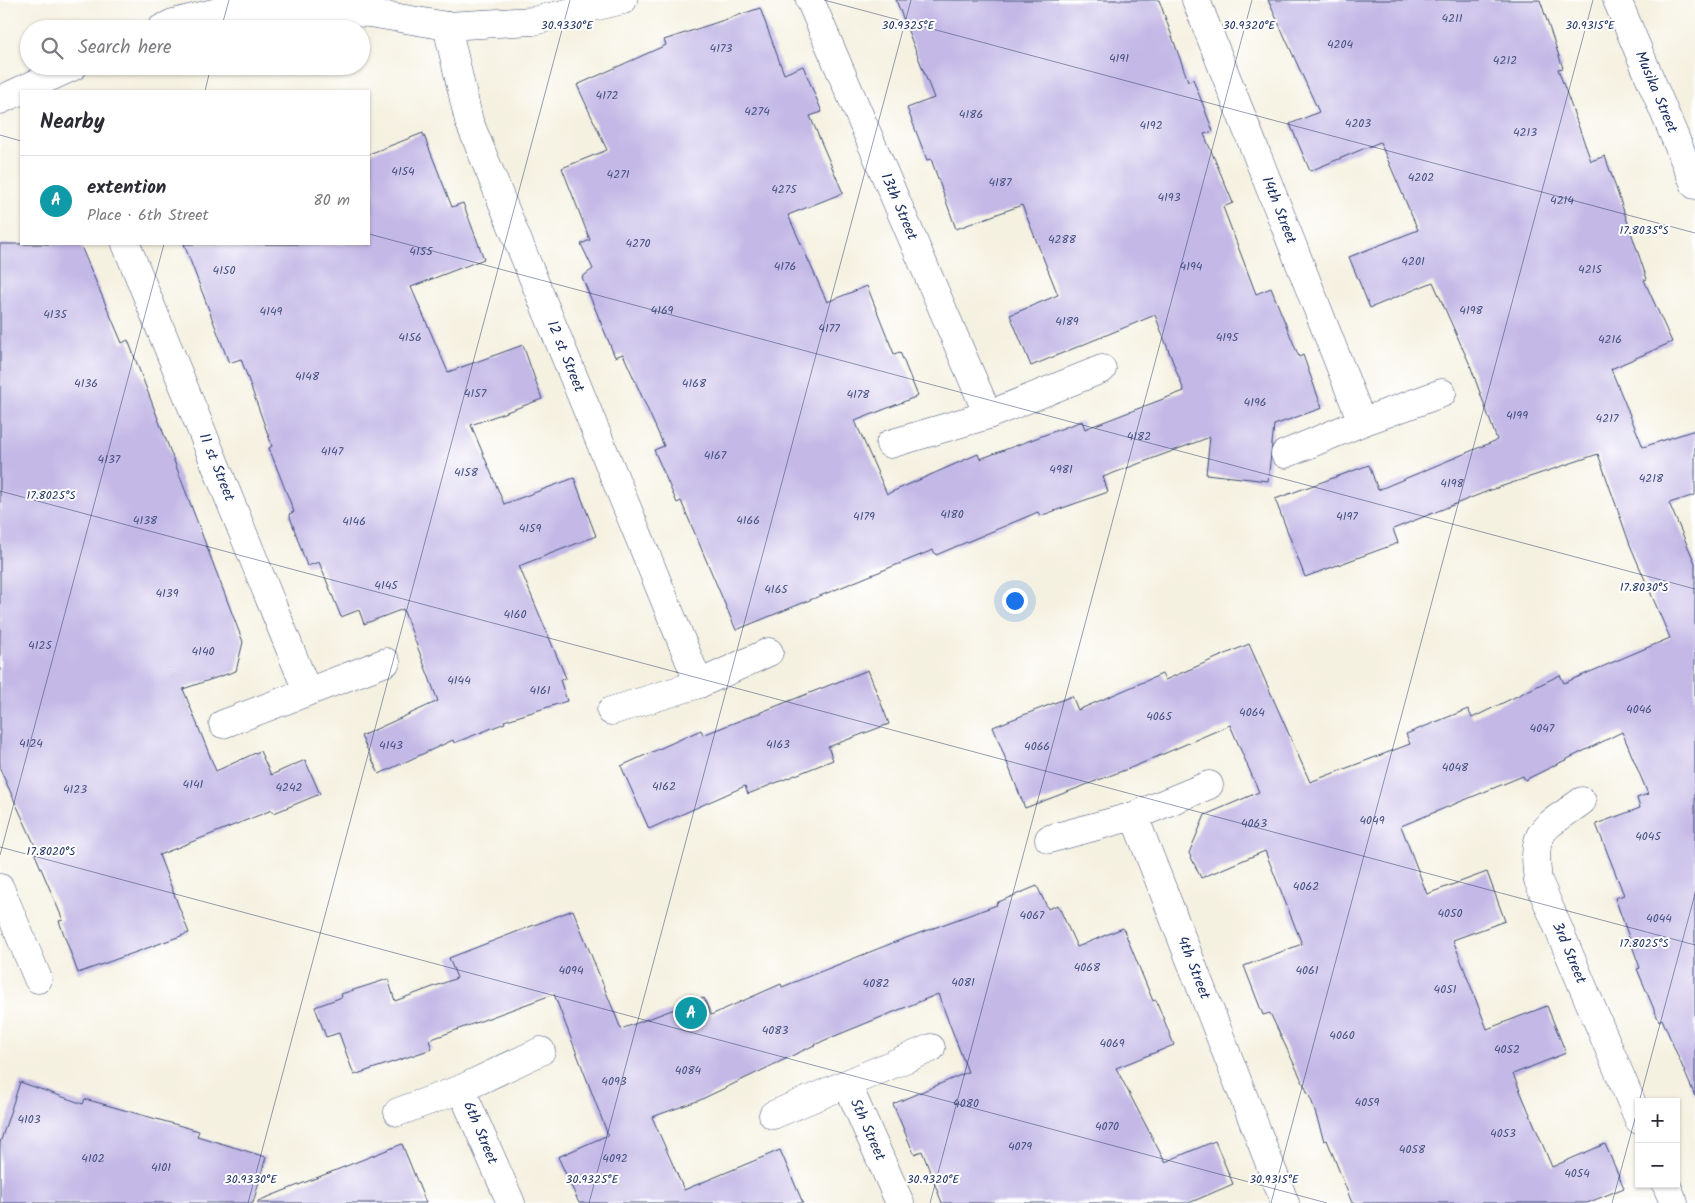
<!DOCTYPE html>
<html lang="en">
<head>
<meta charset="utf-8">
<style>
  :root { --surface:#fff; --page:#f2f2f3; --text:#2b2b33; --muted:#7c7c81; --line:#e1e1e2; --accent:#ea580c }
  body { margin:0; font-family:Kalam,sans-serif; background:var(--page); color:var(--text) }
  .controls { position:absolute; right:15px; bottom:15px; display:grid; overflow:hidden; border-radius:0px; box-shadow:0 1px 4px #0004 }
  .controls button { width:45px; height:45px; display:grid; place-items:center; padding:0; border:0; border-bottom:1px solid var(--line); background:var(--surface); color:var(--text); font:25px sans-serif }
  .you { position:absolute; left:1014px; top:600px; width:18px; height:18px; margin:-12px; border:4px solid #fff; border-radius:50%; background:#1a73e8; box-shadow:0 0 0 8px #1a73e833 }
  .badge { display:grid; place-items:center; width:32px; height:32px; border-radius:50%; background:var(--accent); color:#fff; font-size:16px; font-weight:700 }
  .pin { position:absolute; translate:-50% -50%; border:2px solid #fff; box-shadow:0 1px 5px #0006 }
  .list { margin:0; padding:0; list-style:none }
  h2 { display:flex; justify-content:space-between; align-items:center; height:65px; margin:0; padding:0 20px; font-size:21px }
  h2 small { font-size:16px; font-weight:400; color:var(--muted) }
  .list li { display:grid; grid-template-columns:32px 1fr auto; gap:15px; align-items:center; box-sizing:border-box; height:90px; padding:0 20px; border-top:1px solid var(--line) }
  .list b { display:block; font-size:19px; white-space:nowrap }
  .list p { margin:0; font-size:16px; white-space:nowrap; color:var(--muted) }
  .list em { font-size:16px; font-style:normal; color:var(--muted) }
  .icon { flex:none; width:28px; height:28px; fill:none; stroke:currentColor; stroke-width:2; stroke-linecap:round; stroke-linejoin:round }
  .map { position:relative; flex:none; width:1695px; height:1203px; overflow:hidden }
  .search { position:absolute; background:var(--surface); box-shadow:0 1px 4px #0004; left:20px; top:20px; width:350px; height:55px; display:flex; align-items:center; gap:12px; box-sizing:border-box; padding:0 18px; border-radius:28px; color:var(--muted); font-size:19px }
  .panel { position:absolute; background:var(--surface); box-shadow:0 1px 4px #0004; left:20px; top:90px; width:350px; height:155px; border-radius:0px }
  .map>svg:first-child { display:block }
  .building { fill:#c3b8e6 }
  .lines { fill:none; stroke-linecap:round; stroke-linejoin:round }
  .minor-casing { stroke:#3c4c72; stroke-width:29 }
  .minor { stroke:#fff; stroke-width:28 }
  .ticks { fill:none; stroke:#1b2f5e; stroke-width:1; stroke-opacity:0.45 }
  .labels { text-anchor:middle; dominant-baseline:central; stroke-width:4; stroke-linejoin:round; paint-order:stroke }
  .number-label { font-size:12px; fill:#455180 }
  .street-label { font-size:15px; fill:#1b2f5e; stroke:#fff }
  .ticks-label { font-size:12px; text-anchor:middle; fill:#1b2f5e; stroke:#fff; stroke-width:4; stroke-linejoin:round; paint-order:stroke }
</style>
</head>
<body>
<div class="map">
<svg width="1695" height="1203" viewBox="0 0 1695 1203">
  <rect width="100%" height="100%" fill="#fff"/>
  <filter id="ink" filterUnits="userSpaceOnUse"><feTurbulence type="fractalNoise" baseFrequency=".02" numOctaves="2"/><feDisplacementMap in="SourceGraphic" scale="10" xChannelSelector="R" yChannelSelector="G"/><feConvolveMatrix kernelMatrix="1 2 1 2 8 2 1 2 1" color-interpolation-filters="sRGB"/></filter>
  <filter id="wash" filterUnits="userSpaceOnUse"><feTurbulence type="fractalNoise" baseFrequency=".0096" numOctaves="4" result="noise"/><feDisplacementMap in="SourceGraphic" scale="20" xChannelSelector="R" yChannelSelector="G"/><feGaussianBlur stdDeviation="1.12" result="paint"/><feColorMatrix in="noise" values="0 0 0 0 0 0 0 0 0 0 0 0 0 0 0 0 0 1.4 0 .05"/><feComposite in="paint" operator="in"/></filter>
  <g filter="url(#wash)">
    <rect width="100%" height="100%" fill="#f5f1e1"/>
    <g id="blocks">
      <g class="building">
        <path d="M896,0H1159L1188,81L1193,79L1213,131L1204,134L1233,203L1223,207L1256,294L1271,288L1299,357L1303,355L1322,408L1274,425L1268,481L1206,474L1210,437L1103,477L1108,492L1040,516L1038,512L936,555L933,550L736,630L681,501L677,503L654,450L664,446L623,354L615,357L582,277L593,269L581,244L590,240L562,168L607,150L577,85L666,45L664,40L760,8L784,74L803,66L822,112L810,116L843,193L788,215L827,302L867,286L894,354L900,352L918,396L855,421L887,494L978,454L980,459L1082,421L1085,429L1184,391L1155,315L1031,366L1010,315L1058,295L1022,205L956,229L931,159L927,160L907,108L934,98Z"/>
        <path d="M1268,0H1540L1563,68L1558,69L1591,161L1605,156L1647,279L1644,280L1672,342L1611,369L1643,447L1695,430V495L1669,503L1695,563V1096L1662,1019L1659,1021L1637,969L1640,968L1615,898L1624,895L1596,824L1640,808L1637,798L1648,794L1622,732L1525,780L1523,776L1401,826L1427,894L1487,872L1505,921L1453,940L1487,1029L1547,1006L1566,1053L1513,1074L1552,1167L1605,1144L1624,1188L1587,1203H1352L1327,1140L1324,1141L1312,1102L1270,1013L1263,1015L1244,966L1302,944L1265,851L1201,878L1189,853L1205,815L1259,792L1230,725L1138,765L1025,808L993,727L1072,696L1078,710L1162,674L1165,680L1249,644L1310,782L1410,744L1406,734L1468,709L1472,718L1560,675L1564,683L1670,638L1630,545L1598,454L1488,491L1393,529L1398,543L1305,577L1275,499L1369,465L1378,490L1497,440L1470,365L1433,282L1370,308L1349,257L1418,230L1380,142L1310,171L1290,124L1319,112Z"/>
        <path d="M423,133L452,207L463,203L484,259L411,287L448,372L523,345L542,399L471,425L504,504L574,478L596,536L519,566L566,678L560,680L567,701L504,721L505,723L454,743L453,740L379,774L361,736L438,701L403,609L364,624L359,610L341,617L319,562L307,566L289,514L294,512L269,448L272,446L241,359L229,363L184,244H369V154Z"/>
        <path d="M0,244H80L122,343L128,340L243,642L236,671L183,689L216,771L260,751L271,775L305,760L320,794L274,813L272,810L159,855L189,933L78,973L59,921L63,920L34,852L37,850L0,769Z"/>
        <path d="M868,670L889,724L828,747L833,760L748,794L745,786L649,829L621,766L701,730L703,735Z"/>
        <path d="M1037,886L1048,909L1058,905L1077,947L1123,928L1153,1001L1156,1000L1174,1045L1116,1068L1165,1162L1215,1141L1233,1184L1189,1203H942L922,1151L914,1154L893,1104L968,1072L938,994L825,1040L700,1100L652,1117L684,1190L780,1150L803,1203H579L558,1157L608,1135L554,994L429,1040L432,1049L354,1075L339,1033L326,1037L315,1007L342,997L341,994L388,979L395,1001L457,978L449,958L573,910L621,1029L704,998L711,1015L781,984L782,987L895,942L997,905L996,903Z"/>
        <path d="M20,1082L83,1104L85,1099L199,1131L197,1136L266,1157L253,1203H0V1143Z"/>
        <path d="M402,1144L426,1203H258V1201Z"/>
      </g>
    </g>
  </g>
  <g filter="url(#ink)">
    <use href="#blocks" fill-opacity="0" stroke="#3c4c72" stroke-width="1"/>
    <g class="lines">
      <defs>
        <g id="minor">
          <path id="s1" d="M810,0L988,415"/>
          <path id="s2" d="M1196,0L1362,422"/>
          <path id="s3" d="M1617,0L1695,185"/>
          <path id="s4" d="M447,26L469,121L699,684"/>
          <path d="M161,29L173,23L229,9L370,13L447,26L533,21L623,0"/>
          <path d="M0,100L74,66"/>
          <path id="s5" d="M126,244L307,691"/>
          <path d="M890,444L988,415L1102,369"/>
          <path d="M1285,454L1362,422L1442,393"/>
          <path d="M611,711L699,684L769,652"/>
          <path d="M223,724L386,662"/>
          <path id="s6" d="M1582,801C1543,830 1531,827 1538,880L1639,1120"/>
          <path d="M1134,816L1209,785"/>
          <path id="s7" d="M1049,839L1134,816L1285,1203"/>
          <path d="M0,888L38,979"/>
          <path id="s8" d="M847,1084L900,1203"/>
          <path d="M398,1112L461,1089"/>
          <path d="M773,1115L931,1048"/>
          <path d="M1666,1184L1674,1203"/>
          <path d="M511,1203L461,1089L541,1051"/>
        </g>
      </defs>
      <use href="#minor" class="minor-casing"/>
      <use href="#minor" class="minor"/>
    </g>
  </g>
  <path class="ticks" d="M824,0L1695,233M221,29L229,0M205,91L211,66M0,135L21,141M369,234L1695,589M0,491L1695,945M0,847L1327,1203M0,855L164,244M1639,1102L1695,894M248,1203L570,0M589,1203L911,0M930,1203L1252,0M1271,1203L1593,0M1612,1203L1639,1104"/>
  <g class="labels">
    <g class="number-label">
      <text x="1452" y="18">4211</text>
      <text x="1340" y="44">4204</text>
      <text x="721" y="48">4173</text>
      <text x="1119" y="58">4191</text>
      <text x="1505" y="60">4212</text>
      <text x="607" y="95">4172</text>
      <text x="757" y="111">4274</text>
      <text x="971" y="114">4186</text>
      <text x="1358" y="123">4203</text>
      <text x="1151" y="125">4192</text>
      <text x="1525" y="132">4213</text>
      <text x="403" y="171">4154</text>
      <text x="618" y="174">4271</text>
      <text x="1421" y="177">4202</text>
      <text x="1000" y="182">4187</text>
      <text x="784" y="189">4275</text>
      <text x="1169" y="197">4193</text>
      <text x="1562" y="200">4214</text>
      <text x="1062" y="239">4288</text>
      <text x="638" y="243">4270</text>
      <text x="421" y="251">4155</text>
      <text x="1413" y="261">4201</text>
      <text x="785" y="266">4176</text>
      <text x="1191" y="266">4194</text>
      <text x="1590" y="269">4215</text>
      <text x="224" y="270">4150</text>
      <text x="662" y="310">4169</text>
      <text x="1471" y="310">4198</text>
      <text x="271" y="311">4149</text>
      <text x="55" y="314">4135</text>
      <text x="1067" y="321">4189</text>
      <text x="829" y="328">4177</text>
      <text x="410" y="337">4156</text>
      <text x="1227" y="337">4195</text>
      <text x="1610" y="339">4216</text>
      <text x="307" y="376">4148</text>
      <text x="86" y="383">4136</text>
      <text x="694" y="383">4168</text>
      <text x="475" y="393">4157</text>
      <text x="858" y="394">4178</text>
      <text x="1255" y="402">4196</text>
      <text x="1517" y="415">4199</text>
      <text x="1607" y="418">4217</text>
      <text x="1139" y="436">4182</text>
      <text x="332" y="451">4147</text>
      <text x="715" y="455">4167</text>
      <text x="109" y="459">4137</text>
      <text x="1061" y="469">4981</text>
      <text x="466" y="472">4158</text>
      <text x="1651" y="478">4218</text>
      <text x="1452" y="483">4198</text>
      <text x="952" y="514">4180</text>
      <text x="864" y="516">4179</text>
      <text x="1347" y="516">4197</text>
      <text x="145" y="520">4138</text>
      <text x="748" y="520">4166</text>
      <text x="354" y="521">4146</text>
      <text x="530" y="528">4159</text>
      <text x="386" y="585">4145</text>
      <text x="776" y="589">4165</text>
      <text x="167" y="593">4139</text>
      <text x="515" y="614">4160</text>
      <text x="40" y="645">4125</text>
      <text x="203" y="651">4140</text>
      <text x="459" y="680">4144</text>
      <text x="540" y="690">4161</text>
      <text x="1639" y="709">4046</text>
      <text x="1252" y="712">4064</text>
      <text x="1159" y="716">4065</text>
      <text x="1542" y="728">4047</text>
      <text x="31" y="743">4124</text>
      <text x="778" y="744">4163</text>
      <text x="391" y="745">4143</text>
      <text x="1037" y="746">4066</text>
      <text x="1455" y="767">4048</text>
      <text x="193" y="784">4141</text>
      <text x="664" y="786">4162</text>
      <text x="289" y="787">4242</text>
      <text x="75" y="789">4123</text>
      <text x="1372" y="820">4049</text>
      <text x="1254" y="823">4063</text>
      <text x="1648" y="836">4045</text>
      <text x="1306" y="886">4062</text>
      <text x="1450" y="913">4050</text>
      <text x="1032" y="915">4067</text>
      <text x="1659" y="918">4044</text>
      <text x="1087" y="967">4068</text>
      <text x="571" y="970">4094</text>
      <text x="1307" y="970">4061</text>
      <text x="963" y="982">4081</text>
      <text x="876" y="983">4082</text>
      <text x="1445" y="989">4051</text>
      <text x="775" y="1030">4083</text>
      <text x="1342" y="1035">4060</text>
      <text x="1112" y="1043">4069</text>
      <text x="1507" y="1049">4052</text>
      <text x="688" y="1070">4084</text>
      <text x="614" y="1081">4093</text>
      <text x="1367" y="1102">4059</text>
      <text x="966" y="1103">4080</text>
      <text x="29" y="1119">4103</text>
      <text x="1107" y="1126">4070</text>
      <text x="1503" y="1133">4053</text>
      <text x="1020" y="1146">4079</text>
      <text x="1412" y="1149">4058</text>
      <text x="93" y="1158">4102</text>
      <text x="615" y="1158">4092</text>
      <text x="161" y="1167">4101</text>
      <text x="1577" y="1173">4054</text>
    </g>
    <g class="street-label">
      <text stroke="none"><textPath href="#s3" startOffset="100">Musika Street</textPath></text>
      <text stroke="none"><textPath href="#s1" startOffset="225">13th Street</textPath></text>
      <text stroke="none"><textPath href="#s2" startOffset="226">14th Street</textPath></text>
      <text stroke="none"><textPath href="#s4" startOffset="352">12 st Street</textPath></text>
      <text stroke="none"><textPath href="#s5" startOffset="241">11 st Street</textPath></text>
      <text stroke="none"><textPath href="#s6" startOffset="179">3rd Street</textPath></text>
      <text stroke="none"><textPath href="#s7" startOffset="251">4th Street</textPath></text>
      <text stroke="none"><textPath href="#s8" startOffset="50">5th Street</textPath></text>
      <text transform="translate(480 1133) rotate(67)">6th Street</text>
    </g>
  </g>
  <g class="ticks-label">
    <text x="567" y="29">30.9330°E</text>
    <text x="908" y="29">30.9325°E</text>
    <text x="1249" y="29">30.9320°E</text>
    <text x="1590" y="29">30.9315°E</text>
    <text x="1644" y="234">17.8035°S</text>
    <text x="51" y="499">17.8025°S</text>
    <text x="1644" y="591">17.8030°S</text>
    <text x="51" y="855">17.8020°S</text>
    <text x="1644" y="947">17.8025°S</text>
    <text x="251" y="1183">30.9330°E</text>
    <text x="592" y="1183">30.9325°E</text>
    <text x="933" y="1183">30.9320°E</text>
    <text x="1274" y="1183">30.9315°E</text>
  </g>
</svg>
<div class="controls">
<button>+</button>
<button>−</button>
</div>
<div class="you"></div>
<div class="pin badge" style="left:691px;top:1013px;background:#0f9aa8">A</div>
<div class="search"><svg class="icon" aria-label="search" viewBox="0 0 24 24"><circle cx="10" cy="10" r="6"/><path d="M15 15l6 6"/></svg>Search here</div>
<section class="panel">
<h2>Nearby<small></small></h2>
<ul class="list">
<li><span class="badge" style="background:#0f9aa8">A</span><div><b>extention</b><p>Place · 6th Street</p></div><em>80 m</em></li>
</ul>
</section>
</div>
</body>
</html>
